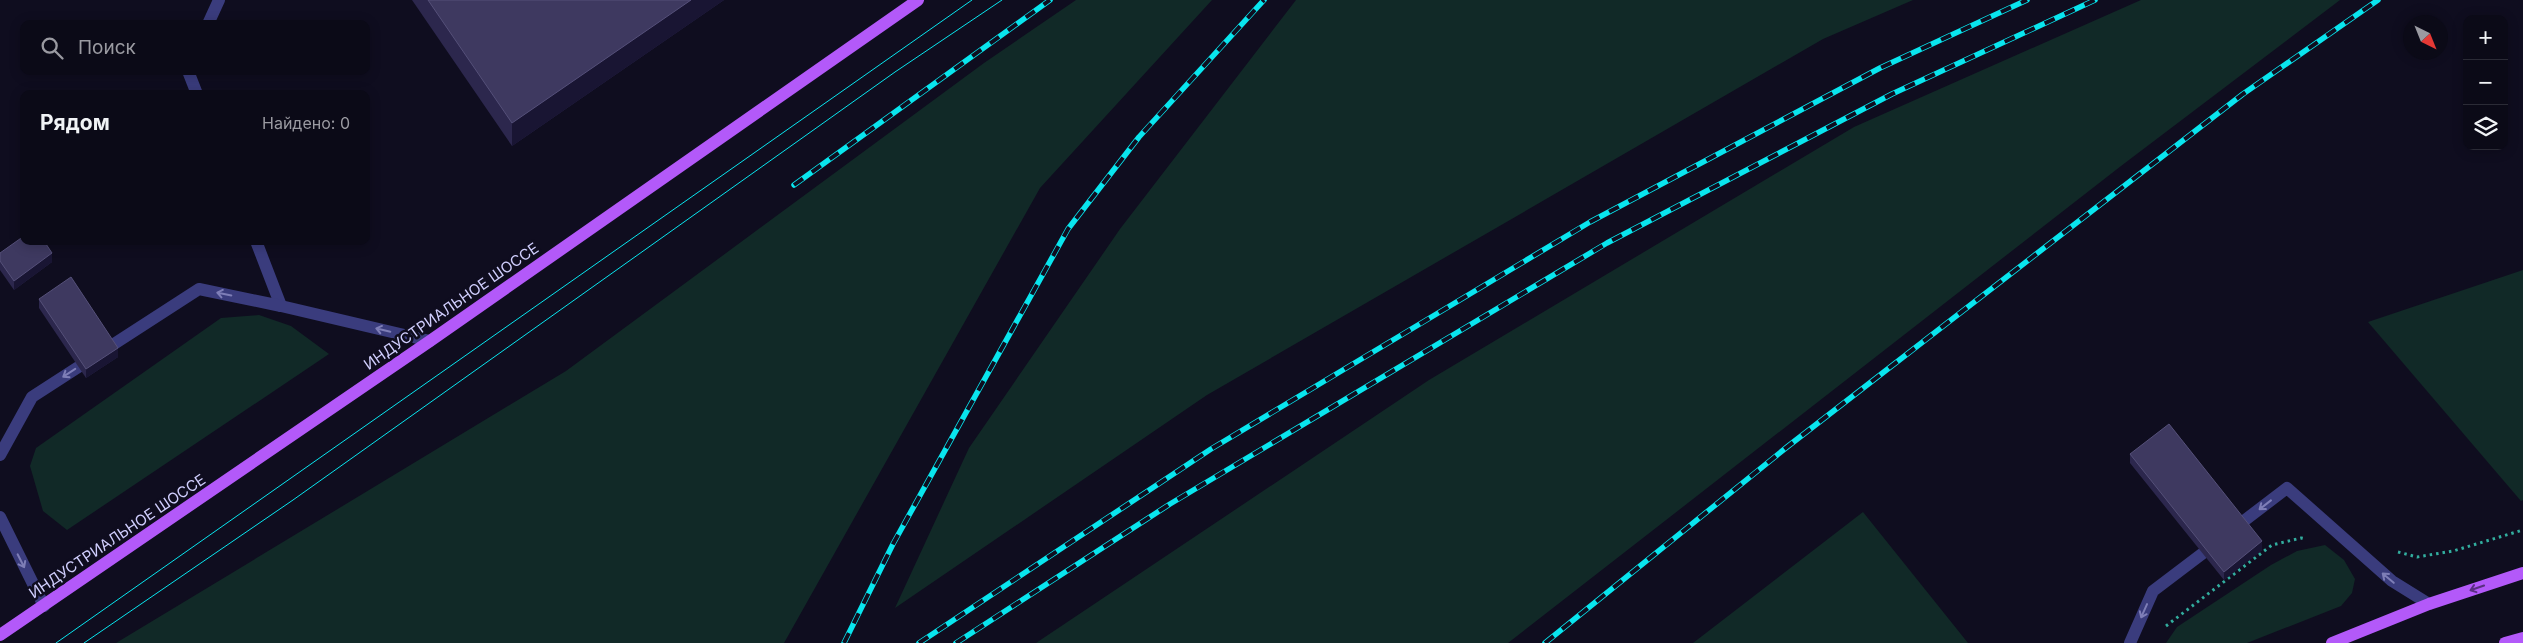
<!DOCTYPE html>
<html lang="ru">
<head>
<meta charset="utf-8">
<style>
  :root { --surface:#0b0a17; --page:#191824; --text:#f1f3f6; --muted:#9a9aa1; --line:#2b2b36 }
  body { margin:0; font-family:Inter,sans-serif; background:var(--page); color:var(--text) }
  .controls { position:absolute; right:15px; top:15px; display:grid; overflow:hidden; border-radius:10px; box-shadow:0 2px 12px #0003 }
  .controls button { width:45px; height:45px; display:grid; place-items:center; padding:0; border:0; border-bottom:1px solid var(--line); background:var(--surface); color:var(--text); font:25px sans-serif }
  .compass { position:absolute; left:2403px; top:15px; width:45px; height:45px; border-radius:50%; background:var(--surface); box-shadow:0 2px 12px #0003; rotate:137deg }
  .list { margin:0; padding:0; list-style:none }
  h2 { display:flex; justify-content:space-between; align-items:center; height:65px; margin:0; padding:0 20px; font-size:21px }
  h2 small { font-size:16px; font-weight:400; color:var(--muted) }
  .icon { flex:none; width:28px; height:28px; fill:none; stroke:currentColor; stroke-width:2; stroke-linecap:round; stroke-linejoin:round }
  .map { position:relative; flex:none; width:2523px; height:643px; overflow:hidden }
  .search { position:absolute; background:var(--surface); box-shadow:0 2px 12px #0003; left:20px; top:20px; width:350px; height:55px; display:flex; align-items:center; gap:12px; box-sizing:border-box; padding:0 18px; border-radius:10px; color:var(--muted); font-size:19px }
  .panel { position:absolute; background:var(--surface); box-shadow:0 2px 12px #0003; left:20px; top:90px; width:350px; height:155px; border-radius:10px }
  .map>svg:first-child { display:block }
  .green { fill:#112927 }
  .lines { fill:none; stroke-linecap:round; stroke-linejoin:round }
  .path { stroke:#32ad9e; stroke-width:3; stroke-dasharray:2.5 4; stroke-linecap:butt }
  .minor { stroke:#3a3c7d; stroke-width:12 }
  .major { stroke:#b359f9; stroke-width:12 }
  .tram { stroke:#09e5ee; stroke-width:1 }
  .rail-casing { stroke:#09e5ee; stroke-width:5.5 }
  .rail { stroke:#0f0d1f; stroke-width:4; stroke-dasharray:11; stroke-linecap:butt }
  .wall { fill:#2c274d }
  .shaded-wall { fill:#191533 }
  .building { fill:#3e3960; stroke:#555079 }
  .oneway { stroke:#7e7eb7 }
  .oneway2 { stroke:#592f81 }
  .labels { text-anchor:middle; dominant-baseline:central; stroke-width:5; stroke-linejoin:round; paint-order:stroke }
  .street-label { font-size:15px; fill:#d0cefd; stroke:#0f0d1f }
</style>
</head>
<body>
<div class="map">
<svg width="2523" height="643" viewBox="0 0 2523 643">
  <rect width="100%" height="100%" fill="#0f0d1f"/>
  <g class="green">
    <path d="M1076,0H1212L1040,188L784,643H116L566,371L984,63Z"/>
    <path d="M1296,0H1913L1823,39L1207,395L895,608L969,448L1120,229Z"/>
    <path d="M2141,0H2340L2121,166L1508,643H1036L1429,380L1854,127Z"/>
    <path d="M2523,270V500L2521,501L2368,322Z"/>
    <path d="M259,315L291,326L329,354L67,530L43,511L30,466L36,448L221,318Z"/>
    <path d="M1863,512L1968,643H1693Z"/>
    <path d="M2325,545L2344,560L2355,579L2352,593L2341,606L2247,643H2166L2177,627L2271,565L2297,551Z"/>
  </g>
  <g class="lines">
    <g class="path">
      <path d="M2398,552L2417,557L2453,551L2523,530"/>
      <path d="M2166,626L2272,545L2301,538L2306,539"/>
    </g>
    <g class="minor">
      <path d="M208,24L219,0"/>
      <path d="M188,71L197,94"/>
      <path d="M256,241L281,306"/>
      <path d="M0,455L32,397L199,289L281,306L430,341"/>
      <path d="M0,517L44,606"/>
      <path d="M2232,530L2287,488L2392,581L2429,604"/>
      <path d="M2130,643L2153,591L2215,544"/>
    </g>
    <g class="major">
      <path d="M0,635L430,341L918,0"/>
      <path d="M2332,643L2429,604L2523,573"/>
      <path d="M2505,643L2523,638"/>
    </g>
    <g class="tram">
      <path d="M56,643L972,0"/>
      <path d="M84,643L293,500L895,72L1002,0"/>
    </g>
    <defs>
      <g id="rail">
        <path d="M794,185L1050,0"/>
        <path d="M844,643L893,544L1068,229L1139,137L1264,0"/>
        <path d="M919,643L1211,449L1590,222L1880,68L2027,0"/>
        <path d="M956,643L1170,504L1607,243L1892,94L2095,0"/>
        <path d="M1545,643L1787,447L2243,94L2378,0"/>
      </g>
    </defs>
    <use href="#rail" class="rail-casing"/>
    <use href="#rail" class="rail"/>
  </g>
  <g class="wall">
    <path d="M412,0H724L512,146Z"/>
    <path d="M0,253L52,262L14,290L0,270Z"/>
    <path d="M39,299L118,357L86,378L39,308Z"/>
    <path d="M2130,454L2262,550L2224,580L2130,463Z"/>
  </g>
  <g class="shaded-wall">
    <path d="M691,0H724L512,146V123Z"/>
    <path d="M52,253V262L14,290V281Z"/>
    <path d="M118,348V357L86,378V369Z"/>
    <path d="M2262,541V550L2224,580V572Z"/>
  </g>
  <g class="building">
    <path d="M428,0H691L512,123Z"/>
    <path d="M24,236V241H44L52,253L14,281L0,261V253Z"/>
    <path d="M71,277L118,348L86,369L39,299Z"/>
    <path d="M2169,424L2262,541L2224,572L2130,454Z"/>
  </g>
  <defs><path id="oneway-shaft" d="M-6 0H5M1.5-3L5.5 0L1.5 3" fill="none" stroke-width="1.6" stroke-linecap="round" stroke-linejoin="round" transform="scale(1.25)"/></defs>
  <g class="oneway">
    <use href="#oneway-shaft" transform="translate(224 294) rotate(-169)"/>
    <use href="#oneway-shaft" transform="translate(383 330) rotate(-167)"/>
    <use href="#oneway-shaft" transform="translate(69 373) rotate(147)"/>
    <use href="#oneway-shaft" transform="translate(2265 505) rotate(142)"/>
    <use href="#oneway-shaft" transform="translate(21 561) rotate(63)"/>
    <use href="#oneway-shaft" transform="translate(2388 578) rotate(-140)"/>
    <use href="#oneway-shaft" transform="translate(2144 611) rotate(114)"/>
  </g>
  <use class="oneway2" href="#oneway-shaft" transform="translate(2477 588) rotate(161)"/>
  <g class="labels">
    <g class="street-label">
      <text transform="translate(451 306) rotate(-35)">ИНДУСТРИАЛЬНОЕ ШОССЕ</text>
      <text transform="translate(117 536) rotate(-34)">ИНДУСТРИАЛЬНОЕ ШОССЕ</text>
    </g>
  </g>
</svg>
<div class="controls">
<button>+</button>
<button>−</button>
<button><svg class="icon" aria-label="layers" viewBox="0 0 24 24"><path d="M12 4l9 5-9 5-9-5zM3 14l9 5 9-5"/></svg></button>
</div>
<svg class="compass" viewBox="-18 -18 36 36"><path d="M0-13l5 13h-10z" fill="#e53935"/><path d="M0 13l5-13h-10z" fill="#9a9aa1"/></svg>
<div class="search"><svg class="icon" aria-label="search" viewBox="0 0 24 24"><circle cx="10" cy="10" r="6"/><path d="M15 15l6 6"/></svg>Поиск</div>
<section class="panel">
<h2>Рядом<small>Найдено: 0</small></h2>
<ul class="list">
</ul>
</section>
</div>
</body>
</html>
